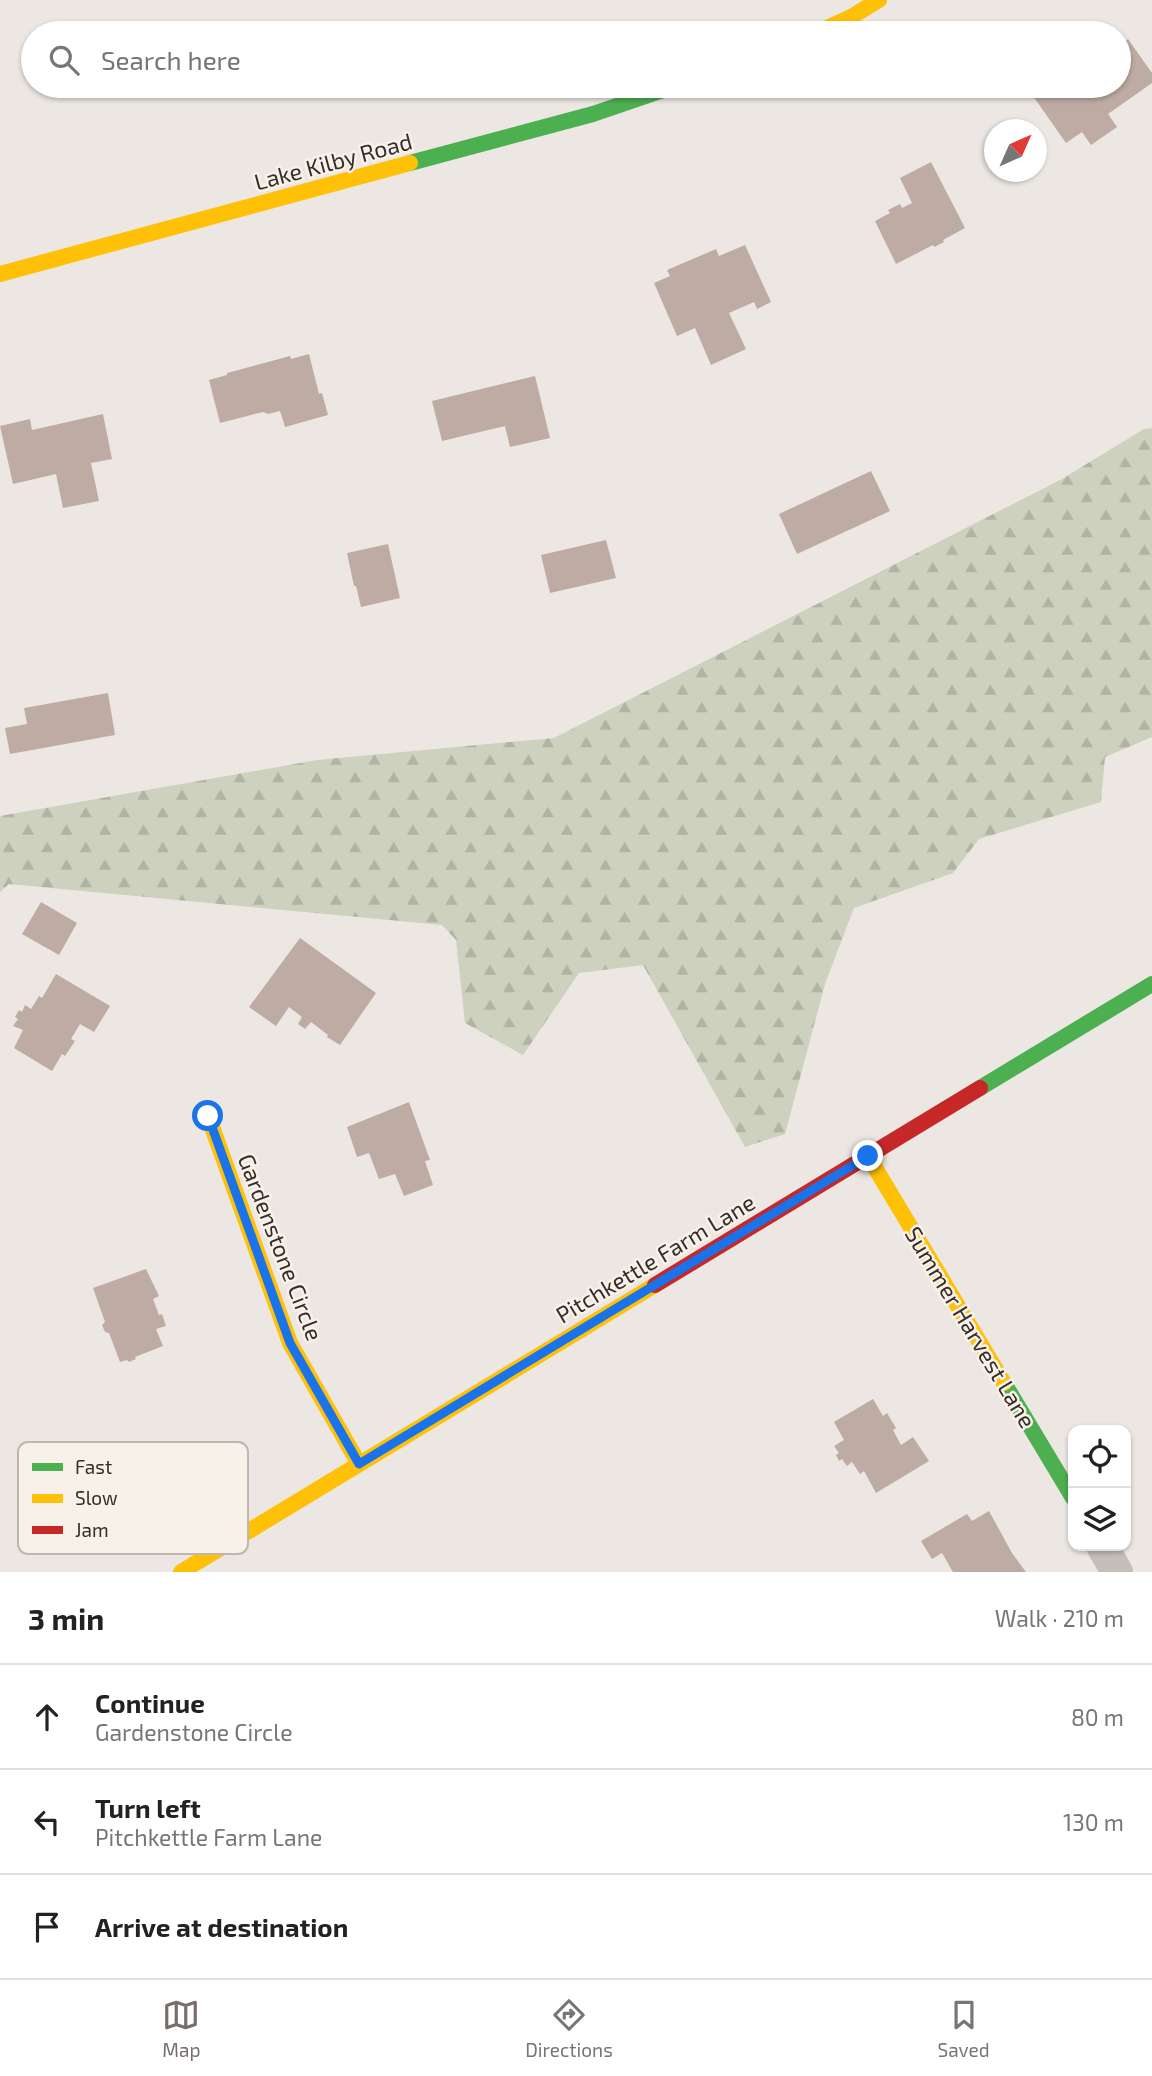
<!DOCTYPE html>
<html lang="en">
<head>
<meta charset="utf-8">
<style>
  :root { --surface:#fff; --page:#f6f6f6; --text:#222; --muted:#767676; --line:#e0e0e0; --accent:#766e6a }
  body { margin:0; font-family:"Exo 2",sans-serif; background:var(--page); color:var(--text) }
  .controls { position:absolute; right:21px; bottom:21px; display:grid; overflow:hidden; border-radius:14px; box-shadow:0 2px 5px #0004 }
  .controls button { width:63px; height:63px; display:grid; place-items:center; padding:0; border:0; border-bottom:2px solid var(--line); background:var(--surface); color:var(--text); font:35px sans-serif }
  .compass { position:absolute; left:984px; top:119px; width:63px; height:63px; border-radius:50%; background:var(--surface); box-shadow:0 2px 5px #0004; rotate:45deg }
  .stop { position:absolute; width:21px; height:21px; margin:-16px; border:5px solid #1a73e8; border-radius:50%; background:#fff }
  .stop.end { background:#1a73e8; border-color:#fff; box-shadow:0 2px 7px #0008 }
  .list { margin:0; padding:0; list-style:none }
  h2 { display:flex; justify-content:space-between; align-items:center; height:91px; margin:0; padding:0 28px; font-size:30px }
  h2 small { font-size:23px; font-weight:400; color:var(--muted) }
  .list li { display:grid; grid-template-columns:46px 1fr auto; gap:21px; align-items:center; box-sizing:border-box; height:105px; padding:0 28px; border-top:2px solid var(--line) }
  .list b { display:block; font-size:26px; white-space:nowrap }
  .list p { margin:0; font-size:23px; white-space:nowrap; color:var(--muted) }
  .list em { font-size:23px; font-style:normal; color:var(--muted) }
  .icon { flex:none; width:38px; height:38px; fill:none; stroke:currentColor; stroke-width:2; stroke-linecap:round; stroke-linejoin:round }
  .map { position:relative; flex:none; width:1152px; height:1572px; overflow:hidden }
  .search { position:absolute; background:var(--surface); box-shadow:0 2px 5px #0004; left:21px; right:21px; top:21px; height:77px; display:flex; align-items:center; gap:18px; box-sizing:border-box; padding:0 24px; border-radius:38px; color:var(--muted); font-size:26px }
  .sheet { height:406px; background:var(--surface) }
  nav { display:flex; justify-content:space-around; align-items:center; box-sizing:border-box; height:98px; border-top:2px solid var(--line); background:var(--surface); font-size:19px; color:var(--muted) }
  nav a { display:grid; justify-items:center; gap:4px }
  nav .on { color:var(--accent) }
  .map>svg:first-child { display:block }
  .forest { fill:url(#forest-firs) }
  .building { fill:#beaca4 }
  .lines { fill:none; stroke-linecap:round; stroke-linejoin:round }
  .street { stroke:#c5bfba; stroke-width:32 }
  .fast { stroke:#4caf50; stroke-width:16 }
  .slow { stroke:#ffc107; stroke-width:16 }
  .jam { stroke:#c62828; stroke-width:16 }
  .route { stroke:#1a73e8; stroke-width:9 }
  .labels { text-anchor:middle; dominant-baseline:central; stroke-width:5; stroke-linejoin:round; paint-order:stroke }
  .street-label { font-size:23px; fill:#362d29; stroke:#f8f1e9 }
  .key { fill:#f8f1e9; stroke:#beb6af; stroke-width:2 }
  .key-label { font-size:19px; fill:#362d29 }
</style>
</head>
<body>
<div class="map">
<svg width="1152" height="1572" viewBox="0 0 1152 1572">
  <defs>
    <pattern id="forest-firs" width="22" height="20" patternUnits="userSpaceOnUse" patternTransform="scale(1.75)"><rect width="22" height="20" fill="#cdd1bd"/><path d="M5 1l3.5 6h-7zM16 11l3.5 6h-7z" fill="#b1b4a2"/></pattern>
  </defs>
  <rect width="100%" height="100%" fill="#ece7e2"/>
  <path class="forest" d="M1152,428V737L1105,757L1101,802L979,839L953,873L854,908L825,984L785,1134L745,1147L643,965L579,973L523,1055L465,1023L456,940L442,925L9,884L0,892V816L317,760L554,738L1062,479L1144,429Z"/>
  <g class="building">
    <path d="M1128,39L1152,73V83L1108,114L1117,127L1091,145L1082,132L1066,143L1033,96L1047,86H1119V46Z"/>
    <path d="M931,162L965,228L943,240L944,242L934,247L933,245L896,264L875,221L890,213L888,210L900,204L902,208L912,203L900,178Z"/>
    <path d="M745,245L771,302L757,309L754,302L729,313L746,349L711,365L695,328L677,336L654,283L670,276L667,270L716,249L719,256Z"/>
    <path d="M309,354L319,394L322,393L328,415L285,427L280,411L268,414L263,412L220,423L209,380L227,375V373L290,356L291,359Z"/>
    <path d="M535,376L550,438L510,447L505,426L442,441L432,401Z"/>
    <path d="M103,414L112,459L91,463L99,501L63,508L56,474L13,484L0,426L30,419L32,430Z"/>
    <path d="M871,471L890,511L797,554L779,514Z"/>
    <path d="M606,540L616,578L550,593L541,555Z"/>
    <path d="M388,544L400,598L361,607L356,586H354L347,553Z"/>
    <path d="M108,693L115,735L10,754L5,728L27,724L24,708Z"/>
    <path d="M41,902L77,923L59,955L22,934Z"/>
    <path d="M300,938L376,993L340,1045L327,1037L328,1035L311,1022L305,1029L298,1024L302,1017L289,1007L276,1026L249,1007Z"/>
    <path d="M56,974L110,1006L94,1032L80,1024L71,1039L75,1041L65,1056L62,1054L52,1071L14,1048L23,1030L13,1026L18,1019L15,1017L19,1010L22,1012L25,1005L31,1009L39,996L42,998Z"/>
    <path d="M409,1102L430,1160L425,1161L433,1185L404,1196L395,1174L379,1179L369,1153L357,1157L347,1127Z"/>
    <path d="M146,1269L159,1296L153,1299L159,1315L162,1314L166,1326L156,1329L163,1346L135,1357L136,1359L129,1362L127,1360L120,1362L109,1333L105,1332L102,1325L105,1322L93,1288Z"/>
    <path d="M873,1399L883,1416L887,1413L896,1428L893,1430L901,1445L913,1437L929,1461L876,1493L864,1471L860,1474L852,1462L847,1466L842,1459L839,1461L836,1455L839,1453L834,1446L844,1440L834,1422Z"/>
    <path d="M989,1511L1012,1553L1026,1572H953L942,1553L932,1559L921,1541L967,1514L972,1521Z"/>
  </g>
  <g class="lines">
    <path class="street" d="M1102,1546L1117,1572"/>
    <g class="fast">
      <path d="M410,163L593,114L675,86"/>
      <path d="M980,1088L1152,984"/>
      <path d="M1004,1383L1073,1498"/>
    </g>
    <g class="slow">
      <path d="M816,33L851,17L879,0"/>
      <path d="M0,274L410,163"/>
      <path d="M208,1116L290,1343L359,1464"/>
      <path d="M868,1156L1004,1383"/>
      <path d="M181,1572L655,1285"/>
    </g>
    <path class="jam" d="M655,1285L980,1088"/>
  </g>
  <g class="lines">
    <path class="route" d="M208,1116L290,1343L359,1464L868,1156"/>
  </g>
  <g class="labels">
    <g class="street-label">
      <text transform="translate(333 161) rotate(-15)">Lake Kilby Road</text>
      <text transform="translate(281 1247) rotate(69)">Gardenstone Circle</text>
      <text transform="translate(655 1258) rotate(-31)">Pitchkettle Farm Lane</text>
      <text transform="translate(971 1327) rotate(59)">Summer Harvest Lane</text>
    </g>
  </g>
  <rect x="18" y="1442" width="230" height="112" rx="10" class="key"/>
  <rect x="32" y="1463" width="31" height="8" fill="#4caf50"/>
  <rect x="32" y="1494" width="31" height="9" fill="#ffc107"/>
  <rect x="32" y="1526" width="31" height="8" fill="#c62828"/>
  <g class="key-label">
    <text x="75" y="1474">Fast</text>
    <text x="75" y="1505">Slow</text>
    <text x="75" y="1537">Jam</text>
  </g>
</svg>
<div class="controls">
<button><svg class="icon" aria-label="locate" viewBox="0 0 24 24"><circle cx="12" cy="12" r="6"/><path d="M12 2v4M12 18v4M2 12h4M18 12h4"/></svg></button>
<button><svg class="icon" aria-label="layers" viewBox="0 0 24 24"><path d="M12 4l9 5-9 5-9-5zM3 14l9 5 9-5"/></svg></button>
</div>
<svg class="compass" viewBox="-18 -18 36 36"><path d="M0-13l5 13h-10z" fill="#e53935"/><path d="M0 13l5-13h-10z" fill="#767676"/></svg>
<div class="stop" style="left:208px;top:1116px"></div>
<div class="stop end" style="left:868px;top:1156px"></div>
<div class="search"><svg class="icon" aria-label="search" viewBox="0 0 24 24"><circle cx="10" cy="10" r="6"/><path d="M15 15l6 6"/></svg>Search here</div>
</div>
<section class="sheet">
<h2>3 min<small>Walk · 210 m</small></h2>
<ul class="list">
<li><svg class="icon" aria-label="ahead" viewBox="0 0 24 24"><path d="M12 20V5M6 11l6-6 6 6"/></svg><div><b>Continue</b><p>Gardenstone Circle</p></div><em>80 m</em></li>
<li><svg class="icon" aria-label="left" viewBox="0 0 24 24"><path d="M17 20v-9H6M10 6l-5 5 5 5"/></svg><div><b>Turn left</b><p>Pitchkettle Farm Lane</p></div><em>130 m</em></li>
<li><svg class="icon" aria-label="arrive" viewBox="0 0 24 24"><path d="M6 21V4h12l-3 4 3 4H6"/></svg><div><b>Arrive at destination</b></div></li>
</ul>
</section>
<nav>
<a class="on"><svg class="icon" aria-label="map" viewBox="0 0 24 24"><path d="M3 6l6-2 6 2 6-2v14l-6 2-6-2-6 2zM9 4v14M15 6v14"/></svg>Map</a>
<a><svg class="icon" aria-label="directions" viewBox="0 0 24 24"><path d="M12 3l9 9-9 9-9-9zM9 14v-3h6M13 9l2 2-2 2"/></svg>Directions</a>
<a><svg class="icon" aria-label="saved" viewBox="0 0 24 24"><path d="M7 4h10v16l-5-4-5 4z"/></svg>Saved</a>
</nav>
</body>
</html>
